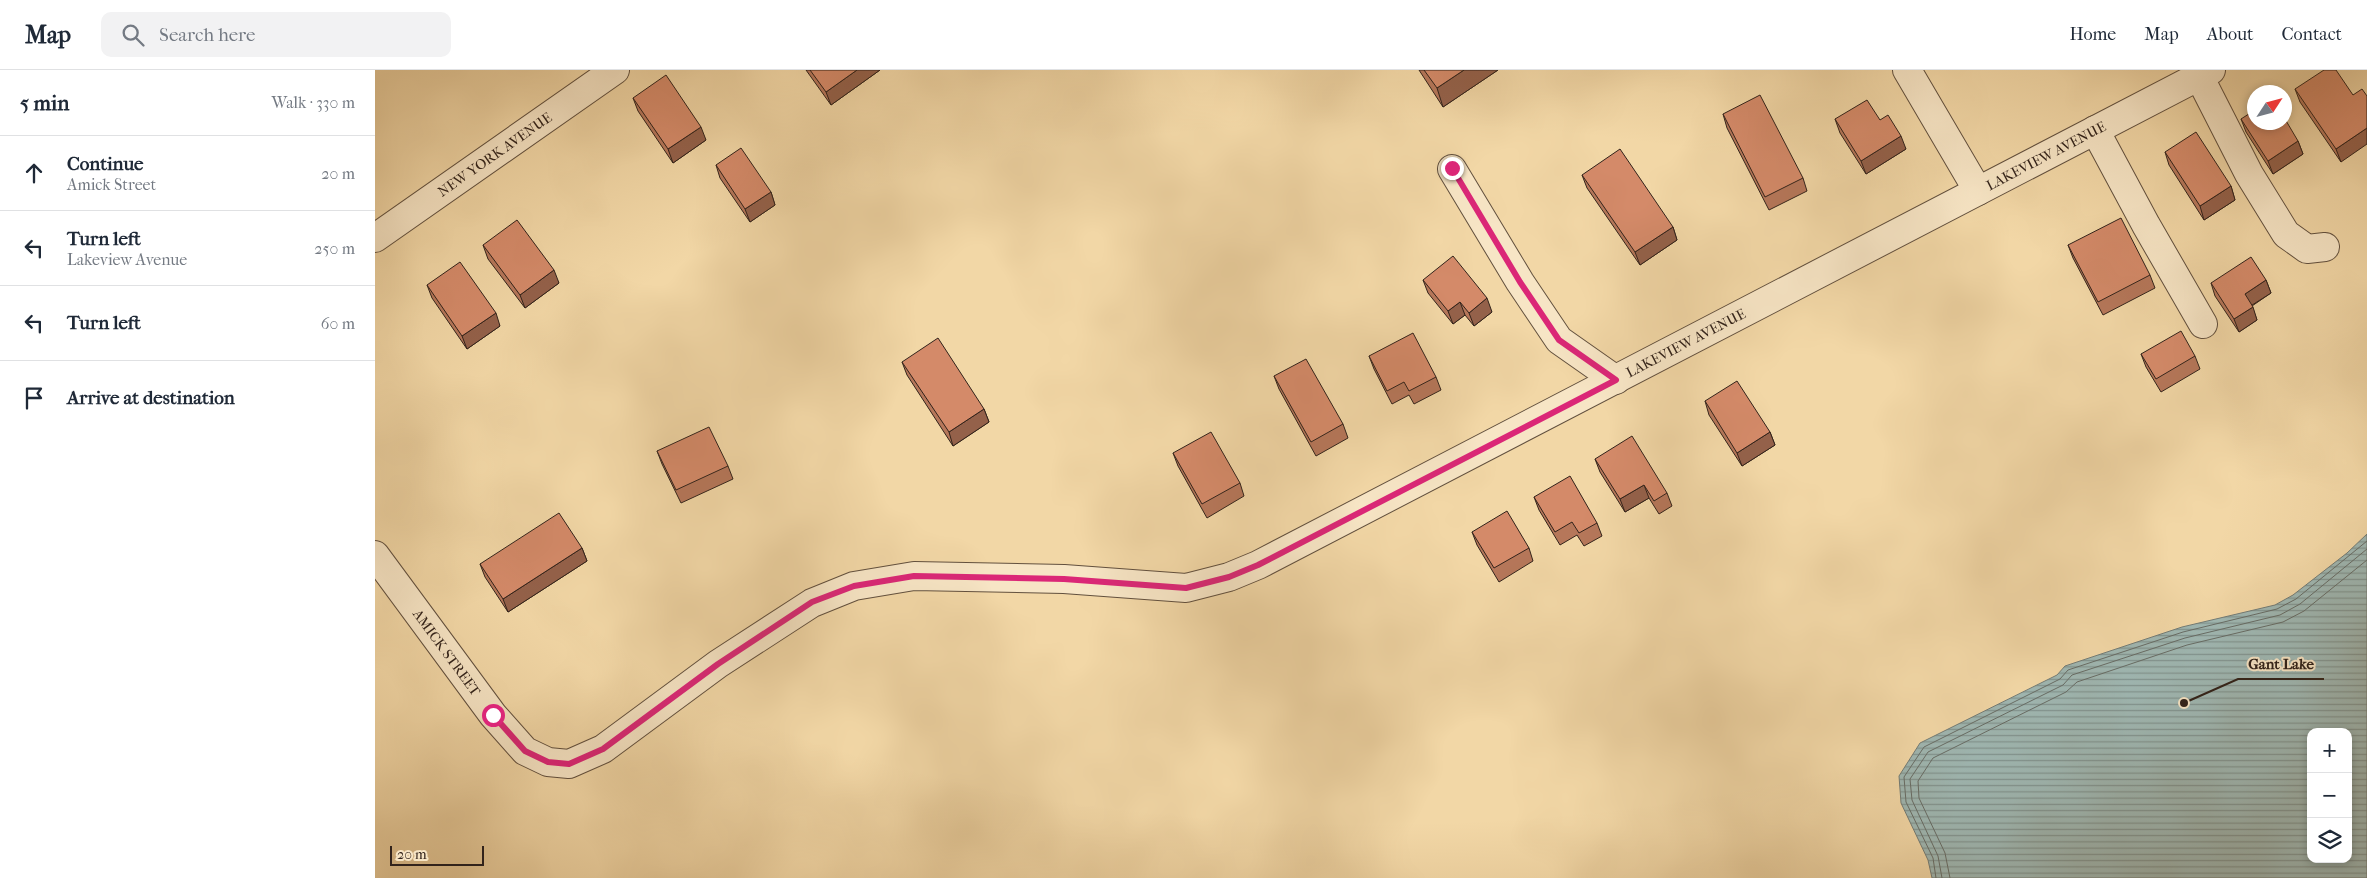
<!DOCTYPE html>
<html lang="en">
<head>
<meta charset="utf-8">
<style>
  :root { --surface:#fff; --page:#f2f2f3; --text:#1f2937; --muted:#747a83; --line:#e0e1e3 }
  body { margin:0; font-family:"IM FELL French Canon",serif; background:var(--page); color:var(--text) }
  .controls { position:absolute; right:15px; bottom:15px; display:grid; overflow:hidden; border-radius:10px; box-shadow:0 2px 8px #0003 }
  .controls button { width:45px; height:45px; display:grid; place-items:center; padding:0; border:0; border-bottom:1px solid var(--line); background:var(--surface); color:var(--text); font:25px sans-serif }
  .compass { position:absolute; left:1872px; top:15px; width:45px; height:45px; border-radius:50%; background:var(--surface); box-shadow:0 2px 8px #0003; rotate:54deg }
  .scale { position:absolute; left:15px; bottom:12px; width:94px; box-sizing:border-box; padding-left:5px; border:2px solid #32231b; border-top:0; font-size:14px; line-height:18px; white-space:nowrap; color:#32231b; -webkit-text-stroke:4px #f7e5c5; paint-order:stroke }
  .stop { position:absolute; width:15px; height:15px; margin:-11px; border:4px solid #db2777; border-radius:50%; background:#fff }
  .stop.end { background:#db2777; border-color:#fff; box-shadow:0 1px 5px #0008 }
  .list { margin:0; padding:0; list-style:none }
  h2 { display:flex; justify-content:space-between; align-items:center; height:65px; margin:0; padding:0 20px; font-size:21px }
  h2 small { font-size:16px; font-weight:400; color:var(--muted) }
  .list li { display:grid; grid-template-columns:32px 1fr auto; gap:15px; align-items:center; box-sizing:border-box; height:75px; padding:0 20px; border-top:1px solid var(--line) }
  .list b { display:block; font-size:19px; white-space:nowrap }
  .list p { margin:0; font-size:16px; white-space:nowrap; color:var(--muted) }
  .list em { font-size:16px; font-style:normal; color:var(--muted) }
  .icon { flex:none; width:28px; height:28px; fill:none; stroke:currentColor; stroke-width:2; stroke-linecap:round; stroke-linejoin:round }
  .map { position:relative; flex:none; width:1992px; height:808px; overflow:hidden }
  header { display:flex; align-items:center; gap:30px; box-sizing:border-box; height:70px; padding:0 25px; background:var(--surface); border-bottom:1px solid var(--line) }
  header strong { font-size:24px }
  nav { display:flex; gap:28px; margin-inline-start:auto; font-size:18px }
  .search { width:350px; height:45px; background:var(--page); display:flex; align-items:center; gap:12px; box-sizing:border-box; padding:0 18px; border-radius:10px; color:var(--muted); font-size:19px }
  main { display:flex }
  aside { flex:1; background:var(--surface) }
  .map>svg:first-child { display:block }
  .water { fill:url(#water-rules); stroke:#737c76; fill-rule:evenodd }
  .lines { fill:none; stroke-linecap:round; stroke-linejoin:round }
  .shore { stroke:#686d66; stroke-width:1 }
  .minor-casing { stroke:#62503e; stroke-width:30 }
  .minor { stroke:#f7e5c5; stroke-width:28 }
  .wall { fill:#b6775a; stroke:#32231b }
  .shaded-wall { fill:#94614a; stroke:#32231b }
  .building { fill:#d48a69; stroke:#32231b }
  .route { stroke:#db2777; stroke-width:6 }
  .labels { text-anchor:middle; dominant-baseline:central; stroke-width:4; stroke-linejoin:round; paint-order:stroke }
  .street-label { font-size:14px; fill:#32231b; stroke:#f7e5c5 }
  .leader { fill:none; stroke:#32231b; stroke-width:2 }
  .callout-dot { fill:#32231b; stroke:#f7e5c5; stroke-width:2 }
  .callout-label { font-size:15px; text-anchor:middle; font-weight:bold; fill:#32231b; stroke:#f7e5c5; stroke-width:4; stroke-linejoin:round; paint-order:stroke }
</style>
</head>
<body>
<header>
<strong>Map</strong>
<div class="search"><svg class="icon" aria-label="search" viewBox="0 0 24 24"><circle cx="10" cy="10" r="6"/><path d="M15 15l6 6"/></svg>Search here</div>
<nav><a>Home</a><a>Map</a><a>About</a><a>Contact</a></nav>
</header>
<main>
<aside>
<h2>5 min<small>Walk · 330 m</small></h2>
<ul class="list">
<li><svg class="icon" aria-label="ahead" viewBox="0 0 24 24"><path d="M12 20V5M6 11l6-6 6 6"/></svg><div><b>Continue</b><p>Amick Street</p></div><em>20 m</em></li>
<li><svg class="icon" aria-label="left" viewBox="0 0 24 24"><path d="M17 20v-9H6M10 6l-5 5 5 5"/></svg><div><b>Turn left</b><p>Lakeview Avenue</p></div><em>250 m</em></li>
<li><svg class="icon" aria-label="left" viewBox="0 0 24 24"><path d="M17 20v-9H6M10 6l-5 5 5 5"/></svg><div><b>Turn left</b></div><em>60 m</em></li>
<li><svg class="icon" aria-label="arrive" viewBox="0 0 24 24"><path d="M6 21V4h12l-3 4 3 4H6"/></svg><div><b>Arrive at destination</b></div></li>
</ul>
</aside>
<div class="map">
<svg width="1992" height="808" viewBox="0 0 1992 808">
  <defs>
    <pattern id="water-rules" width="6" height="5" patternUnits="userSpaceOnUse" patternTransform="scale(1.25)"><rect width="6" height="5" fill="#9fb7b2"/><path d="M0 2.5h6" fill="none" stroke="#829490"/></pattern>
  </defs>
  <rect width="100%" height="100%" fill="#f2d7a6"/>
  <filter id="stains"><feTurbulence type="fractalNoise" baseFrequency=".004" numOctaves="4"/><feColorMatrix values="0 0 0 0 .2 0 0 0 0 .09 0 0 0 0 .02 0 0 0 .5 -.17"/></filter>
  <radialGradient id="worn" r=".72"><stop offset=".6" stop-color="#630" stop-opacity="0"/><stop offset="1" stop-color="#630" stop-opacity=".3"/></radialGradient>
  <path class="water" d="M1992,464V808H1557L1553,790L1526,733L1524,706L1545,673L1682,605L1690,596L1807,557L1900,535L1918,525L1972,483ZM1936,662H1973V789H1936Z"/>
  <g class="lines">
    <g class="shore">
      <path d="M1561,808L1558,788L1531,732L1529,707L1549,677L1685,609L1693,600L1808,562L1902,539L1921,529L1992,471"/>
      <path d="M1567,808L1563,786L1537,730L1535,709L1553,682L1688,615L1697,605L1810,568L1905,545L1925,534L1992,479"/>
      <path d="M1575,808L1570,783L1544,728L1543,711L1558,688L1691,622L1702,612L1812,575L1908,552L1929,541L1992,490"/>
    </g>
    <defs>
      <g id="minor">
        <path d="M1532,0L1603,121"/>
        <path d="M1824,6L1874,104L1911,164L1932,179L1950,177"/>
        <path d="M1720,60L1771,155L1828,254"/>
        <path d="M1077,99L1145,212L1184,270L1241,310"/>
        <path id="s1" d="M0,168L240,0"/>
        <path id="s2" d="M0,485L118,645L150,681L173,692L194,694L228,679L343,594L437,533L479,516L539,506L689,509L811,518L854,507L883,495L1836,0"/>
      </g>
    </defs>
    <use href="#minor" class="minor-casing"/>
    <use href="#minor" class="minor"/>
  </g>
  <g class="wall">
    <path d="M431,0H505L456,35Z"/>
    <path d="M1044,0H1123L1068,37Z"/>
    <path d="M1920,19L1978,25L1966,92L1925,32Z"/>
    <path d="M258,28L331,70L298,93L263,41Z"/>
    <path d="M1348,44L1428,108L1432,121L1394,140L1352,58Z"/>
    <path d="M1460,49L1505,50L1531,79L1491,104L1465,63Z"/>
    <path d="M1866,49L1923,71L1928,84L1898,104L1871,62Z"/>
    <path d="M1790,82L1856,116L1860,130L1829,150L1794,95Z"/>
    <path d="M341,95L396,122L400,135L375,152L345,108Z"/>
    <path d="M1207,105L1298,157L1302,170L1265,195L1212,118Z"/>
    <path d="M108,175L184,213L150,238L113,189Z"/>
    <path d="M1693,175L1775,205L1780,218L1728,245L1698,188Z"/>
    <path d="M1048,210L1117,242L1099,256L1090,245L1078,254L1053,223Z"/>
    <path d="M1891,210L1896,223L1877,236L1882,250L1864,262L1840,226L1836,213Z"/>
    <path d="M52,215L125,256L92,279L57,228Z"/>
    <path d="M1766,284L1820,286L1825,299L1786,322L1771,297Z"/>
    <path d="M994,286L1061,307L1066,320L1039,334L1034,325L1017,334L999,299Z"/>
    <path d="M527,292L609,339L614,352L578,376L532,305Z"/>
    <path d="M899,306L968,354L973,368L941,386L904,319Z"/>
    <path d="M1330,331L1395,362L1400,375L1367,396L1334,345Z"/>
    <path d="M282,381L353,396L358,409L306,433L287,394Z"/>
    <path d="M798,383L865,413L869,426L832,448L803,396Z"/>
    <path d="M1220,389L1292,423L1297,436L1284,444L1274,428L1250,442L1225,402Z"/>
    <path d="M1159,427L1222,453L1227,466L1209,476L1202,465L1185,475L1164,440Z"/>
    <path d="M1097,462L1154,478L1158,491L1124,512L1102,475Z"/>
    <path d="M207,478L212,491L133,542L110,507L105,494Z"/>
  </g>
  <g class="shaded-wall">
    <path d="M482,0H505L456,35L451,22Z"/>
    <path d="M1089,0H1123L1068,37L1062,18Z"/>
    <path d="M326,57L331,70L298,93L293,79Z"/>
    <path d="M1992,58V74L1966,92L1961,79Z"/>
    <path d="M1526,66L1531,79L1491,104L1486,91Z"/>
    <path d="M1923,71L1928,84L1898,104L1893,91Z"/>
    <path d="M1856,116L1860,130L1829,150L1825,136Z"/>
    <path d="M396,122L400,135L375,152L370,139Z"/>
    <path d="M1298,157L1302,170L1265,195L1260,182Z"/>
    <path d="M179,200L184,213L150,238L145,225Z"/>
    <path d="M1891,210L1896,223L1874,237L1870,224Z"/>
    <path d="M1112,228L1117,242L1099,256L1094,243Z"/>
    <path d="M1085,232L1090,245L1078,254L1073,241Z"/>
    <path d="M1878,237L1882,250L1864,262L1859,249Z"/>
    <path d="M121,243L125,256L92,279L87,266Z"/>
    <path d="M609,339L614,352L578,376L574,362Z"/>
    <path d="M1395,362L1400,375L1367,396L1362,383Z"/>
    <path d="M1269,415L1274,428L1250,442L1245,429Z"/>
    <path d="M207,478L212,491L133,542L128,529Z"/>
  </g>
  <g class="building">
    <path d="M435,0H482L451,22Z"/>
    <path d="M1049,0H1089L1062,18Z"/>
    <path d="M1949,0H1961L1978,25L1987,19L1992,26V58L1961,79L1920,19Z"/>
    <path d="M291,5L326,57L293,79L258,28Z"/>
    <path d="M1385,25L1428,108L1390,127L1348,44Z"/>
    <path d="M1492,30L1505,50L1513,45L1526,66L1486,91L1460,49Z"/>
    <path d="M1880,40V52H1910V49L1923,71L1893,91L1866,49Z"/>
    <path d="M1821,62L1856,116L1825,136L1790,82Z"/>
    <path d="M366,78L396,122L370,139L341,95Z"/>
    <path d="M1245,79L1298,157L1260,182L1207,105Z"/>
    <path d="M1746,148L1775,205L1723,232L1693,175Z"/>
    <path d="M142,150L179,200L145,225L108,175Z"/>
    <path d="M1078,186L1112,228L1094,243L1085,232L1073,241L1048,210Z"/>
    <path d="M1876,187L1891,210L1870,224L1878,237L1859,249L1836,213Z"/>
    <path d="M85,192L121,243L87,266L52,215Z"/>
    <path d="M1806,261L1820,286L1781,309L1766,284Z"/>
    <path d="M1038,263L1061,307L1034,321L1029,312L1012,321L994,286Z"/>
    <path d="M563,268L609,339L574,362L527,292Z"/>
    <path d="M931,289L968,354L936,372L899,306Z"/>
    <path d="M1362,311L1395,362L1362,383L1330,331Z"/>
    <path d="M334,357L353,396L301,420L282,381Z"/>
    <path d="M836,362L865,413L827,434L798,383Z"/>
    <path d="M1257,366L1292,423L1279,431L1269,415L1245,429L1220,389Z"/>
    <path d="M1195,406L1222,453L1204,463L1197,452L1180,462L1159,427Z"/>
    <path d="M1132,441L1154,478L1119,498L1097,462Z"/>
    <path d="M184,443L207,478L128,529L105,494Z"/>
  </g>
  <g class="lines">
    <path class="route" d="M118,645L150,681L173,692L194,694L228,679L343,594L437,532L479,516L539,506L689,509L811,518L854,507L883,495L1241,310L1184,270L1145,212L1077,98"/>
  </g>
  <g class="labels">
    <g class="street-label">
      <text stroke="none"><textPath href="#s1" startOffset="146">NEW YORK AVENUE</textPath></text>
      <text stroke="none"><textPath href="#s2" startOffset="1928">LAKEVIEW AVENUE</textPath></text>
      <text stroke="none"><textPath href="#s2" startOffset="1522">LAKEVIEW AVENUE</textPath></text>
      <text stroke="none"><textPath href="#s2" startOffset="121">AMICK STREET</textPath></text>
    </g>
  </g>
  <path class="leader" d="M1809 633L1863 609H1949"/>
  <circle class="callout-dot" cx="1809" cy="633" r="5"/>
  <g class="callout-label">
    <text x="1906" y="599">Gant Lake</text>
  </g>
  <rect width="100%" height="100%" filter="url(#stains)"/>
  <rect width="100%" height="100%" fill="url(#worn)"/>
</svg>
<div class="controls">
<button>+</button>
<button>−</button>
<button><svg class="icon" aria-label="layers" viewBox="0 0 24 24"><path d="M12 4l9 5-9 5-9-5zM3 14l9 5 9-5"/></svg></button>
</div>
<svg class="compass" viewBox="-18 -18 36 36"><path d="M0-13l5 13h-10z" fill="#e53935"/><path d="M0 13l5-13h-10z" fill="#747a83"/></svg>
<div class="scale">20 m</div>
<div class="stop" style="left:118px;top:645px"></div>
<div class="stop end" style="left:1077px;top:98px"></div>
</div>
</main>
</body>
</html>
